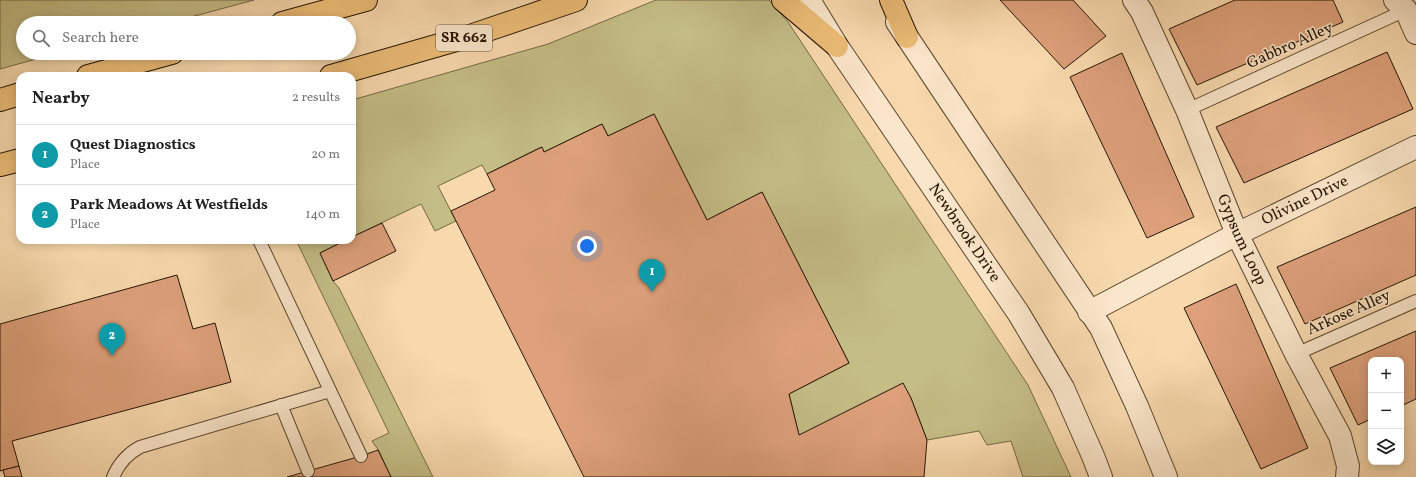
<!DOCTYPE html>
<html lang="en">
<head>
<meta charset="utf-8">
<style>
  :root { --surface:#fff; --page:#f6f6f6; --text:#222; --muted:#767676; --line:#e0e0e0; --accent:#8f2418 }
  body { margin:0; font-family:Vollkorn,serif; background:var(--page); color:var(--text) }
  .controls { position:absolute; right:12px; bottom:12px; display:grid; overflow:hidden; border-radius:8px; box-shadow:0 2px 10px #0003 }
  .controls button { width:36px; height:36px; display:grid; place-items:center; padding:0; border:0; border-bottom:1px solid var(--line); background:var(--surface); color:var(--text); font:20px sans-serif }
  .you { position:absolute; left:587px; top:246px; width:14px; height:14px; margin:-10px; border:3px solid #fff; border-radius:50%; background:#1a73e8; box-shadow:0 0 0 6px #1a73e833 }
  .badge { display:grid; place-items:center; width:26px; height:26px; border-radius:50%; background:var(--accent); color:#fff; font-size:13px; font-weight:700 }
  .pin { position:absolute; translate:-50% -33px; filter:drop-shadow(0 1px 2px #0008) }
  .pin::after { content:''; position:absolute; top:21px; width:14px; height:12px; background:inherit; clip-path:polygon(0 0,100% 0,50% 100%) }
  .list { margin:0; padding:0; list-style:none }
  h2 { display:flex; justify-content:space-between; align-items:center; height:52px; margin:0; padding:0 16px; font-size:17px }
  h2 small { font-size:13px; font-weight:400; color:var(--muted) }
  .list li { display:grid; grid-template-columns:26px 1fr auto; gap:12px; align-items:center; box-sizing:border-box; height:60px; padding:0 16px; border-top:1px solid var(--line) }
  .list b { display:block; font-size:15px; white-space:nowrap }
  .list p { margin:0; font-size:13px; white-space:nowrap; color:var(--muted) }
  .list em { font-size:13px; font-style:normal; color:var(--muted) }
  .icon { flex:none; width:22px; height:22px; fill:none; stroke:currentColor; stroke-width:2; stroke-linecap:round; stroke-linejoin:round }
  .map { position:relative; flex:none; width:1416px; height:477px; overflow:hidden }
  .search { position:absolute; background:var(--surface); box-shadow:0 2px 10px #0003; left:16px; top:16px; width:340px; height:44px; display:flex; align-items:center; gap:10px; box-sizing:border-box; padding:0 14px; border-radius:22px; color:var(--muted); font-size:15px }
  .panel { position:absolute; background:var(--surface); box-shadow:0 2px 10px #0003; left:16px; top:72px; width:340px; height:172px; border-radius:12px }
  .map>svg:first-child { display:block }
  .green { fill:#c4bd85; stroke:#746944 }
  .building { fill:#dda07a; stroke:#251503 }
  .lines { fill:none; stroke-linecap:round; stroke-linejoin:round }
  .service-casing { stroke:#5a462e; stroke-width:14 }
  .minor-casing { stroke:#5a462e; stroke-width:24 }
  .tertiary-casing { stroke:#5a462e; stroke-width:24 }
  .primary-casing { stroke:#251503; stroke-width:24 }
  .service { stroke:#fae6ca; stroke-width:12 }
  .minor { stroke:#fae6ca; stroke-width:22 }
  .tertiary { stroke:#fae6ca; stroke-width:22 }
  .primary { stroke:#ecbc76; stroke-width:22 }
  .labels { text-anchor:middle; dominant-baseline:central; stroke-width:3; stroke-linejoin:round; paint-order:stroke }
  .shield { fill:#fae6ca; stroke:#65543f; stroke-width:1 }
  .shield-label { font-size:15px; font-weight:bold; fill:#251503 }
  .street-label { font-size:16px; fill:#251503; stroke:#fae6ca }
</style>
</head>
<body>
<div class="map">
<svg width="1416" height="477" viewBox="0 0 1416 477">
  <rect width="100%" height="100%" fill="#f8d9ad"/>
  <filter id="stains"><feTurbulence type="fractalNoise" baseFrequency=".005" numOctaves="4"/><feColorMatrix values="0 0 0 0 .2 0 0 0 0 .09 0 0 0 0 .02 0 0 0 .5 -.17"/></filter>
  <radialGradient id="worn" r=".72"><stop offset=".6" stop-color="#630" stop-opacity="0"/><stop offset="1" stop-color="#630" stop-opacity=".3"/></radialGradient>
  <g class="green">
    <path d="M0,0H254L169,23H23V53H58L0,69Z"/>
    <path d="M656,0H769L788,22L1028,385L1071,477H1023L1011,441L987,445L979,431L927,440L911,398L799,435L789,394L849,363L762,192L707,220L654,114L608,136L602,124L544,152L541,147L487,174L482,165L438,186L456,221L435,231L421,204L352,237V100L548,44Z"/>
    <path d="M296,240H346L320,253L333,281L339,288L433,477H391L379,451L372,441L389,433Z"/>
  </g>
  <g class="building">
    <path d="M1000,0H1073L1106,36L1064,69Z"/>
    <path d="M1235,0H1333L1343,22L1197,85L1169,29Z"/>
    <path d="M1387,52L1413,109L1244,183L1216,127Z"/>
    <path d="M1122,53L1194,217L1147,238L1070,77Z"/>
    <path d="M654,114L707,220L762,192L849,363L789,394L799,435L903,383L911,398L927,440L924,477H584L451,211L495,190L487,174L542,147L544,152L602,124L608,136Z"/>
    <path d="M1416,207V275L1305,324L1277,267Z"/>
    <path d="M382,223L396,251L333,281L320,253L346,240H352V237Z"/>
    <path d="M177,275L193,329L215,323L231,382L12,441L19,466L0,471V324Z"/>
    <path d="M1236,284L1308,448L1261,469L1184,308Z"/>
    <path d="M1416,331V399L1401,406V360H1371V419L1358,425L1330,368Z"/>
    <path d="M378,450L391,477H287L361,456Z"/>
    <path d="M19,466L22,477H5L3,470Z"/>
  </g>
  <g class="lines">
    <defs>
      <g id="service">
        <path d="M1187,110L1406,10"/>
        <path d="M259,240L361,456"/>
        <path d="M1296,354L1416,301"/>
        <path d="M281,405L308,471"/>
        <path d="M113,477C119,463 127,454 140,447L330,391"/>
      </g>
      <g id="minor">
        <path id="s1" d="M1134,0L1142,12L1187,110L1237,234L1296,354L1340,436L1348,466L1347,477"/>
        <path d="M1395,0L1406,10L1416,33"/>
        <path id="s2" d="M1089,312L1237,234L1416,147"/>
      </g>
      <g id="tertiary">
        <path id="s3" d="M809,0L837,46L1019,314L1063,388L1093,456L1101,477"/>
        <path d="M897,22L1101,328L1137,406L1166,477"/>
      </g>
      <g id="primary">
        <path d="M783,0L837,46"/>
        <path d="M891,0L907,37"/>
        <path d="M282,23L366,0"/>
        <path d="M88,76L172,53"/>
        <path d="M331,76L467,37L576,0"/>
        <path d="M0,100L20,94"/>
        <path d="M0,165L20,160"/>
      </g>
    </defs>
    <use href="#service" class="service-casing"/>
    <use href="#minor" class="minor-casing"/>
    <use href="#tertiary" class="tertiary-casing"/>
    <use href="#primary" class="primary-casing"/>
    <use href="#service" class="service"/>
    <use href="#minor" class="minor"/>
    <use href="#tertiary" class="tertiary"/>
    <use href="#primary" class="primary"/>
  </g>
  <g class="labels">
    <rect class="shield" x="436" y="25" width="56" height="26" rx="3"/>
    <g class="shield-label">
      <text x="464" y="38">SR 662</text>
    </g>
    <g class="street-label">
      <text transform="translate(1290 46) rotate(-24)">Gabbro Alley</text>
      <text stroke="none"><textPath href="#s2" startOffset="243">Olivine Drive</textPath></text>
      <text stroke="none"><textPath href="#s3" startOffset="280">Newbrook Drive</textPath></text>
      <text stroke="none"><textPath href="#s1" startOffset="263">Gypsum Loop</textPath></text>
      <text transform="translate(1349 313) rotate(-24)">Arkose Alley</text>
    </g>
  </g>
  <rect width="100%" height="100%" filter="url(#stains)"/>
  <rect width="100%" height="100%" fill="url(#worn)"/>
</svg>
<div class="controls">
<button>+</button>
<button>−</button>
<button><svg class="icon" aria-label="layers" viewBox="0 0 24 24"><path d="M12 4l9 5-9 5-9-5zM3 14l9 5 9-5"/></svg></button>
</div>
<div class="you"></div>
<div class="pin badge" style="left:652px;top:292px;background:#0f9aa8">1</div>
<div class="pin badge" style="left:112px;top:356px;background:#0f9aa8">2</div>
<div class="search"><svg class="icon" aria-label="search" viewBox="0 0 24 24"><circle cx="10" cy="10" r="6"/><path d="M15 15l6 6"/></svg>Search here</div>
<section class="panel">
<h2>Nearby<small>2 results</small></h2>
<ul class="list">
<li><span class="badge" style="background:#0f9aa8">1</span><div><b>Quest Diagnostics</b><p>Place</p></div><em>20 m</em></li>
<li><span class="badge" style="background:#0f9aa8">2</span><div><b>Park Meadows At Westfields</b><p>Place</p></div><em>140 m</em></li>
</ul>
</section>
</div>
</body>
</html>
